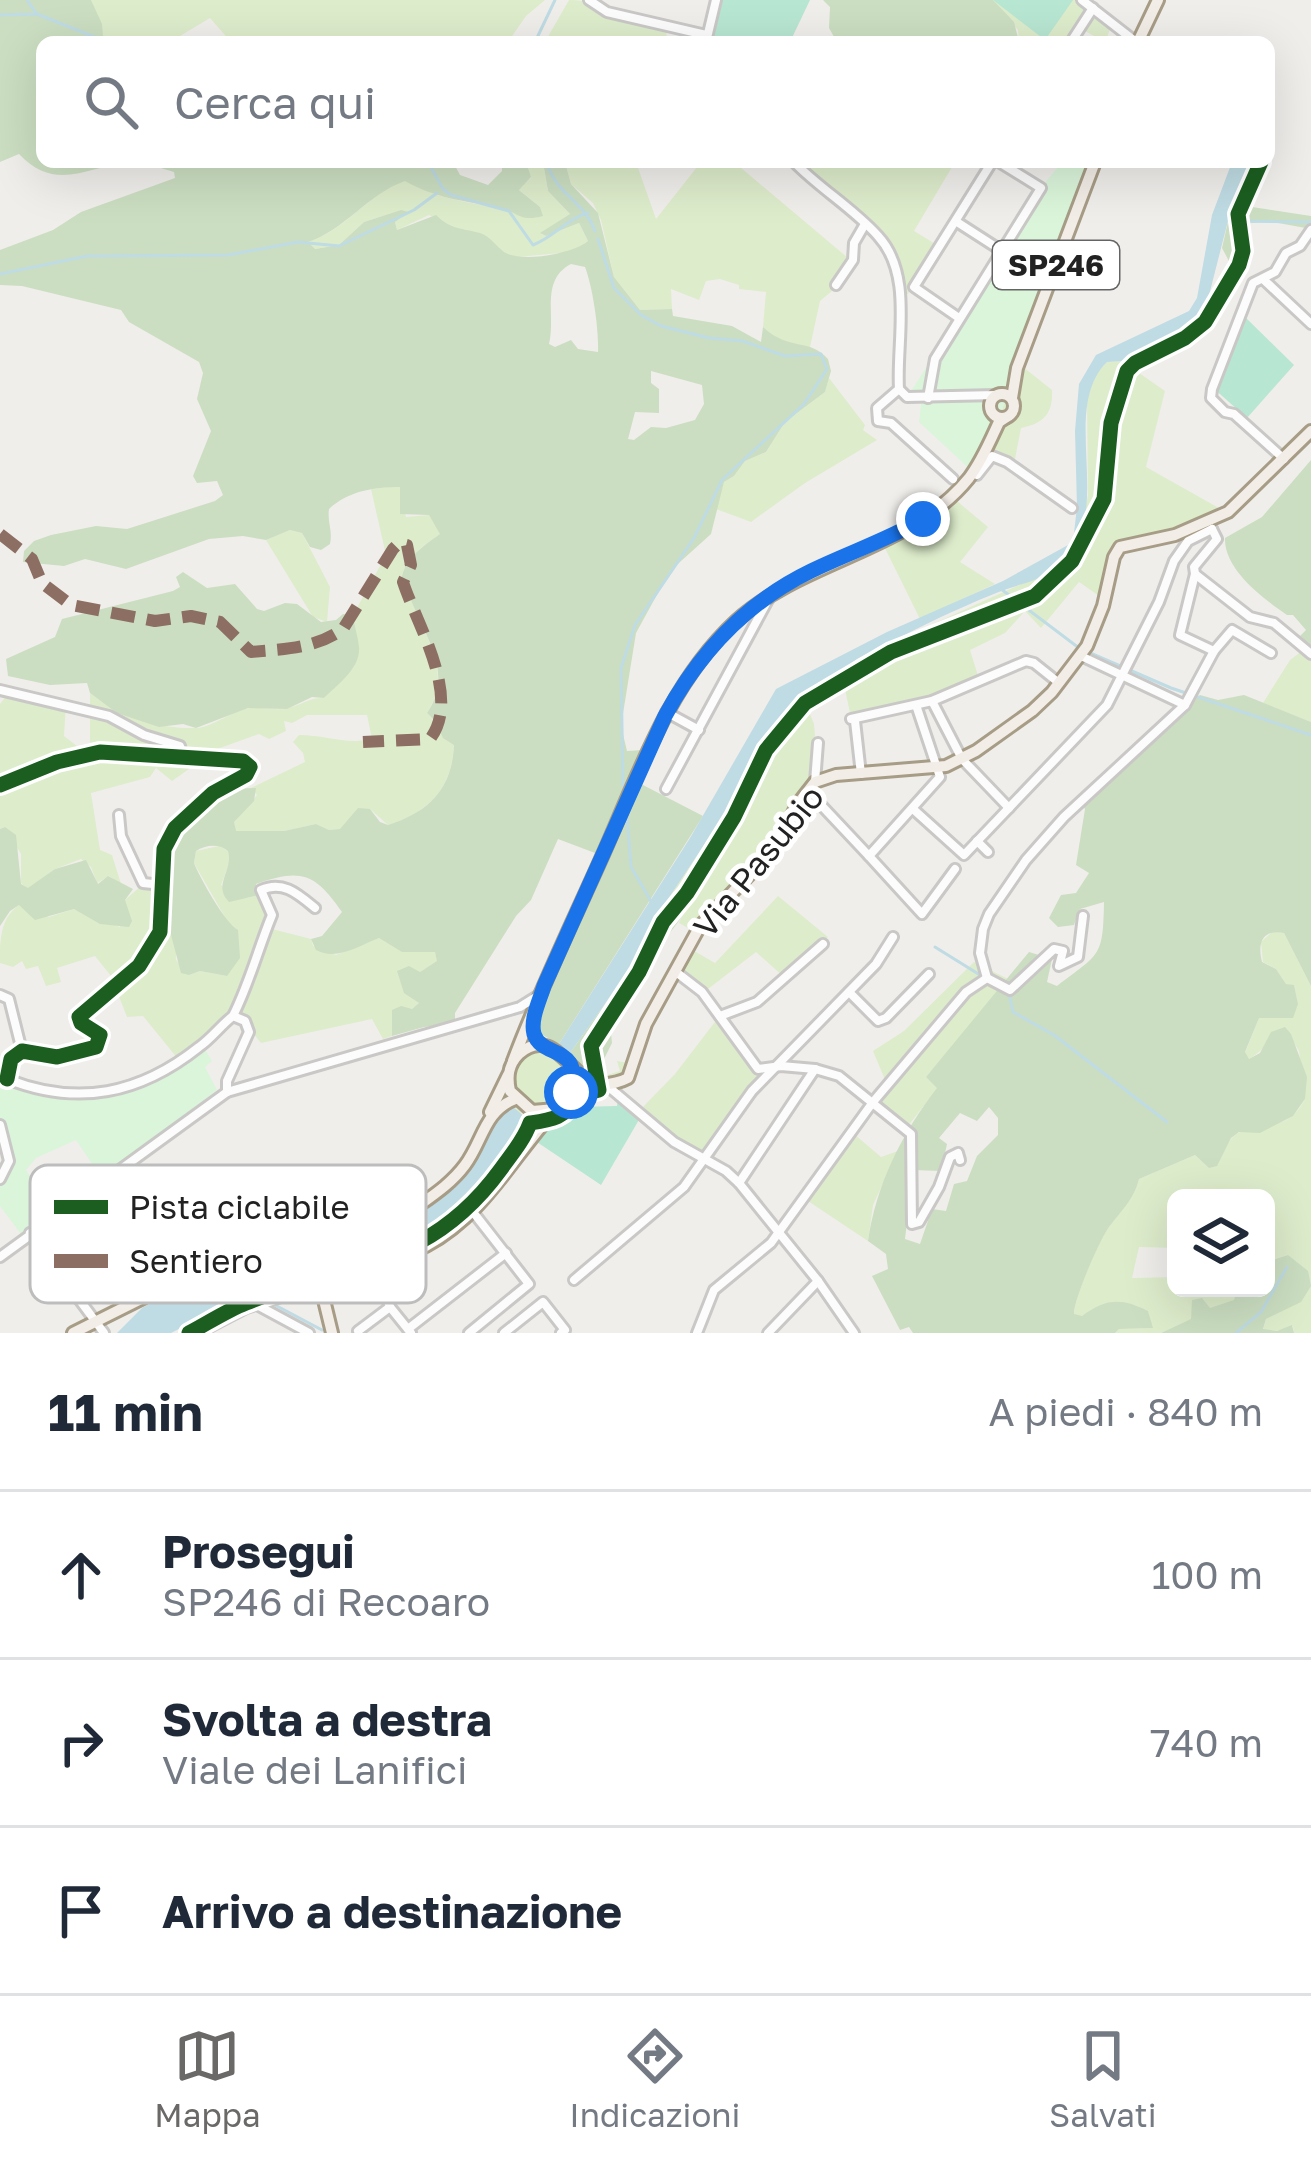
<!DOCTYPE html>
<html lang="it">
<head>
<meta charset="utf-8">
<style>
  :root { --surface:#fff; --page:#f2f2f3; --text:#1f2937; --muted:#747a83; --line:#e0e1e3; --accent:#6a6968 }
  body { margin:0; font-family:"Golos Text",sans-serif; background:var(--page); color:var(--text) }
  .controls { position:absolute; right:36px; bottom:36px; display:grid; overflow:hidden; border-radius:18px; box-shadow:0 12px 48px #0002 }
  .controls button { width:108px; height:108px; display:grid; place-items:center; padding:0; border:0; border-bottom:3px solid var(--line); background:var(--surface); color:var(--text); font:60px sans-serif }
  .stop { position:absolute; width:36px; height:36px; margin:-27px; border:9px solid #1a73e8; border-radius:50%; background:#fff }
  .stop.end { background:#1a73e8; border-color:#fff; box-shadow:0 3px 12px #0008 }
  .list { margin:0; padding:0; list-style:none }
  h2 { display:flex; justify-content:space-between; align-items:center; height:156px; margin:0; padding:0 48px; font-size:51px }
  h2 small { font-size:39px; font-weight:400; color:var(--muted) }
  .list li { display:grid; grid-template-columns:78px 1fr auto; gap:36px; align-items:center; box-sizing:border-box; height:168px; padding:0 48px; border-top:3px solid var(--line) }
  .list b { display:block; font-size:45px; white-space:nowrap }
  .list p { margin:0; font-size:39px; white-space:nowrap; color:var(--muted) }
  .list em { font-size:39px; font-style:normal; color:var(--muted) }
  .icon { flex:none; width:66px; height:66px; fill:none; stroke:currentColor; stroke-width:2; stroke-linecap:round; stroke-linejoin:round }
  .map { position:relative; flex:none; width:1311px; height:1333px; overflow:hidden }
  .search { position:absolute; background:var(--surface); box-shadow:0 12px 48px #0002; left:36px; right:36px; top:36px; height:132px; display:flex; align-items:center; gap:30px; box-sizing:border-box; padding:0 42px; border-radius:18px; color:var(--muted); font-size:45px }
  .sheet { height:660px; background:var(--surface) }
  nav { display:flex; justify-content:space-around; align-items:center; box-sizing:border-box; height:168px; border-top:3px solid var(--line); background:var(--surface); font-size:33px; color:var(--muted) }
  nav a { display:grid; justify-items:center; gap:6px }
  nav .on { color:var(--accent) }
  .map>svg:first-child { display:block }
  .grass { fill:#ddeccb }
  .forest { fill:#cbdec1; fill-rule:evenodd }
  .park { fill:#daf5da }
  .pitch { fill:#b7e6d2 }
  .water { fill:#bfdbe3 }
  .lines { fill:none; stroke-linecap:round; stroke-linejoin:round }
  .stream { stroke:#bfdbe3; stroke-width:3 }
  .minor-casing { stroke:#c9c8c7; stroke-width:14 }
  .major-casing { stroke:#a79c86; stroke-width:16 }
  .minor { stroke:#fdfcfc; stroke-width:8 }
  .major { stroke:#f3ede7; stroke-width:10 }
  .quiet { stroke:#8d6e63; stroke-width:12; stroke-dasharray:24 12; stroke-linecap:butt }
  .cycleway-casing { stroke:#fff; stroke-width:22 }
  .cycleway { stroke:#1b5e20; stroke-width:15 }
  .route { stroke:#1a73e8; stroke-width:15 }
  .labels { text-anchor:middle; dominant-baseline:central; stroke-width:10; stroke-linejoin:round; paint-order:stroke }
  .shield { fill:#fff; stroke:#646464; stroke-width:3 }
  .shield-label { font-size:30px; font-weight:bold; fill:#222 }
  .street-label { font-size:33px; fill:#222; stroke:#fff }
  .key { fill:#fff; stroke:#bdbdbd; stroke-width:3 }
  .key-label { font-size:33px; fill:#222 }
</style>
</head>
<body>
<div class="map">
<svg width="1311" height="1333" viewBox="0 0 1311 1333">
  <rect width="100%" height="100%" fill="#f0eeeb"/>
  <g class="grass">
    <path d="M91,0H545L526,16L508,42H231L210,18L170,42L103,36Z"/>
    <path d="M569,0C599,0 635,17 666,25L667,42H545Z"/>
    <path d="M993,0H1086L1113,22L1105,42L1085,31L1076,42H1019L1018,30Z"/>
    <path d="M526,162H543L548,191L570,214L541,234L546,236L579,223L588,241L572,252L517,257L506,254L481,234L462,233L429,215L397,230L395,222L401,210L364,222L339,245L314,249L307,242C344,232 368,194 405,180C435,198 463,202 497,207C516,209 518,222 542,216L540,207L518,189L531,178Z"/>
    <path d="M565,162H636L656,219L701,162H734L854,263L838,286L820,301L810,347L784,345L763,327L766,292L739,289V285L720,279L706,281L699,300L671,289L672,309L640,310L614,277L601,220L593,203L571,184Z"/>
    <path d="M795,162H955L914,231L937,245L908,294L901,297L888,249Z"/>
    <path d="M1122,361L1165,391L1146,467L1226,512L1211,521L1121,548L1105,600L1079,582L1041,628L1025,611L1005,633L970,650L980,682L951,694L851,718L841,670L884,646L1059,567L1081,530L1088,495L1087,399L1095,374L1107,362Z"/>
    <path d="M1018,363L1052,390C1053,414 1044,423 1021,428L1015,459L988,452Z"/>
    <path d="M829,378L865,425L863,430L877,440L805,483L751,522L716,509L724,482L734,476L745,461L766,452L785,422L825,392Z"/>
    <path d="M400,486L406,517L429,515L441,534C421,546 400,562 401,587L409,595C424,636 454,672 427,713L454,744C452,789 429,812 388,825L370,809L341,829L329,830L316,824L284,831H235L234,822L257,795L251,788L305,762L303,753L293,742L299,735C326,735 346,745 372,739L367,715H307L292,723L284,721L286,731L269,739L259,734L187,760L189,769L172,781L156,768L150,777L91,793L100,850L112,855L121,884L109,876L97,883L91,867L81,859L55,869L28,889L21,883V854L5,827L0,829V704L7,695L66,704L64,736L82,750L90,748V693C122,717 156,729 196,728C214,727 232,710 250,708C262,707 276,711 288,708C302,705 309,697 324,698L352,668L353,615L386,555L371,489Z"/>
    <path d="M952,497L988,527L960,562L995,584L920,619L881,540Z"/>
    <path d="M290,530L302,533L330,587L327,622L313,617L266,540Z"/>
    <path d="M1302,651L1311,658V722L1263,703L1290,660Z"/>
    <path d="M803,697L814,724L819,782L805,793L778,845L697,933L679,923L685,910L678,901L666,902L736,797L761,739Z"/>
    <path d="M219,846L228,851L231,859L221,885L247,898L259,895L272,929L311,939L313,946L336,955L379,938L403,952H435L438,961L420,972L413,998L419,1003L412,1009L392,1010V1036L383,1039L372,1019L261,1043L236,1013L178,1059L143,1016L127,1017L116,989L119,986L95,956L57,968L61,982L46,986L38,966L26,969L22,961L13,967L0,963C0,939 0,919 19,905L49,917L74,909L120,927L125,900L141,886L151,890L164,887V908L176,943V960L189,975L200,971L227,976L230,926L194,863L196,851Z"/>
    <path d="M778,896L828,937L784,977L756,952L708,989L679,968L689,948L715,963Z"/>
    <path d="M1273,931L1284,933L1311,986V1333H1294L1293,1326L1277,1331L1263,1330L1266,1319L1278,1312L1288,1255L1266,1262V1198H1176V1248L1139,1247L1132,1278L1176,1277V1288H1238L1235,1300L1161,1333H1115L1119,1329L1152,1328L1148,1311C1124,1299 1105,1299 1082,1316L1074,1315C1074,1299 1098,1241 1109,1227C1120,1211 1135,1198 1139,1179L1195,1155L1209,1168L1216,1166C1222,1156 1227,1139 1238,1133C1262,1120 1287,1134 1305,1099L1299,1051L1285,1028C1271,1038 1263,1051 1249,1059L1245,1053L1259,1018L1298,1004L1294,986L1286,984L1276,969L1263,962L1261,942Z"/>
    <path d="M974,962L1010,980L926,1077L938,1088L907,1127L879,1102L886,1082L873,1051L904,1031Z"/>
    <path d="M718,1018L764,1078L711,1162L670,1137L643,1107L675,1074Z"/>
    <path d="M528,1027L570,1053L580,1082L600,1065L604,1076L620,1071L617,1061L634,1064L620,1084L617,1106V1096H586L583,1089L530,1121L523,1113L500,1111L509,1072Z"/>
    <path d="M848,1129L881,1157L898,1151L873,1205L868,1241L799,1195Z"/>
  </g>
  <g class="forest">
    <path d="M0,0H91L102,24L103,36L146,42H42V162H453L460,175L488,185L502,171V162H526L531,177L519,190L540,207L543,216C518,223 517,210 497,207C463,201 435,198 405,181C368,194 345,230 308,242L315,249L339,245L364,222L401,210L408,212L395,222L397,230L436,215C451,230 462,228 480,233C490,236 496,246 504,252C521,263 573,254 588,241L579,223L546,236L540,233L570,214L548,191L543,162H565L571,184L598,213L614,277L640,310L672,309L673,316L732,326L761,342L763,327C790,352 808,337 828,359L831,371L825,392L785,422L766,452L745,461L734,476L724,482L711,534L670,571L636,633L621,726L627,751L643,750L596,852H609L641,784L703,816L559,1044L528,1027L530,1001L595,853L558,839L531,900L516,916L455,1013V1024L424,1027L392,1036V1010L401,1006L412,1009L419,1003L404,993L397,971L409,966L420,972L437,961L435,952H402L379,938C358,946 337,961 316,950L311,939L322,936L342,912C315,873 301,868 256,884L259,895L229,902C212,885 234,870 228,851C219,843 205,845 196,851L194,863C200,878 225,923 238,930L240,958L227,976L200,971L189,975L181,973L164,908L169,852L162,843C174,808 221,787 256,788L254,801L234,822L236,831H284L316,824L329,830L340,829L358,808L370,809L380,822L388,825C429,812 452,789 454,745L443,738L436,722L427,713C455,672 424,636 409,595L401,587C400,561 422,547 440,534L429,515L400,514V487C374,487 348,491 329,509C327,522 333,531 330,544L321,550L310,547L302,533L290,530L266,540L243,536L209,539L126,569L85,559L64,566L23,562L24,551L34,541L51,535L96,526L127,529L215,501L223,495L217,481L197,483L193,476L211,431L197,399L203,373L199,362L129,322L121,310L22,286L0,285V250L53,230L81,212L175,178L174,172C160,168 142,160 127,162C85,168 55,192 19,154L0,162ZM571,264L585,267C593,288 599,330 598,352L578,349L571,340L555,347L549,344C556,315 540,280 571,264ZM651,371L702,385L704,404L695,420L666,428L651,427L634,440L628,439L635,412L659,413V389L651,383Z"/>
    <path d="M823,0H993L1014,22L1019,42H837L829,28L830,7Z"/>
    <path d="M1232,204L1311,216V229L1267,221L1245,224L1240,243L1248,246V257L1237,276L1222,248Z"/>
    <path d="M1311,460V658L1293,643L1306,630L1293,615H1287C1264,599 1224,570 1225,538L1262,517Z"/>
    <path d="M183,572L207,588L235,584L257,609L264,611L285,603L297,604L321,622L336,620L343,614L353,615C354,626 358,636 359,647C361,668 337,685 324,698L312,697L287,709L248,708L196,728L183,724L159,727L117,713L90,693L87,683L50,685L8,676L6,659L55,637L62,619L173,591L180,587L176,577Z"/>
    <path d="M1200,695L1218,700L1244,695L1311,722V986L1284,933C1263,929 1257,942 1262,962L1276,969L1286,984L1294,985L1298,1004L1293,1018H1259L1245,1052L1249,1059L1260,1053L1271,1032L1285,1027L1291,1034L1307,1077L1305,1099L1293,1116L1260,1133L1239,1132L1231,1138L1217,1166L1209,1168L1195,1155L1139,1179C1135,1198 1121,1211 1109,1227C1099,1241 1074,1299 1074,1314L1082,1316C1106,1298 1122,1298 1148,1311L1153,1328L1119,1329L1115,1333H913L909,1327L900,1330L872,1276L888,1269L886,1254L868,1241C876,1185 902,1133 937,1088L926,1077L1029,952L1052,959L1047,982L1057,986C1100,953 1103,958 1104,902L1080,909L1074,925L1058,927L1049,918L1061,895L1076,893L1089,873L1076,865L1085,809L1080,802ZM989,1107L998,1118V1135L977,1156L967,1181L954,1184L946,1211L932,1209L920,1244L905,1239L913,1170L941,1171L947,1144L939,1138L960,1113L977,1121Z"/>
    <path d="M5,827L16,835L21,884L28,888L55,869L86,860L98,884L108,876L133,889L125,900L132,921L129,927L100,924L74,909L35,920L19,905L10,911L0,926V829Z"/>
    <path d="M677,901L685,910C678,926 665,936 656,951C649,963 648,977 639,988C630,1000 620,998 609,1013L612,1043L592,1083L580,1082L570,1053L646,946L666,902Z"/>
    <path d="M1288,1255L1308,1271L1311,1286L1301,1302L1266,1319L1263,1329L1277,1331L1292,1325L1294,1333H1161L1191,1319L1192,1300L1202,1298L1210,1308L1234,1300L1238,1288H1266V1262Z"/>
  </g>
  <g class="park">
    <path d="M1062,162H1097L1034,342C1005,381 1001,432 974,473L919,422L922,397L908,396L1039,190Z"/>
    <path d="M203,1046L212,1061L205,1067L217,1090L101,1177L76,1140L36,1158L26,1170L40,1192L53,1190L65,1205L21,1234L0,1206V1179L12,1166L7,1140H0V1089L7,1081C53,1097 112,1108 158,1081C174,1072 185,1057 203,1046Z"/>
  </g>
  <g class="pitch">
    <path d="M717,0H810L790,42H708Z"/>
    <path d="M993,0H1073L1045,40Z"/>
    <path d="M1241,313L1294,365L1247,418L1212,387Z"/>
    <path d="M620,1084L631,1109L640,1118L601,1185L525,1134L530,1121L573,1098L577,1107L617,1106Z"/>
  </g>
  <g class="water">
    <path d="M1232,162H1249L1231,209L1205,311L1184,331L1122,361L1107,362C1061,407 1110,501 1070,555C1055,577 1030,581 1007,589C960,606 902,636 857,659L842,670L843,675L803,697L761,739L736,797L666,902L646,946L570,1053L559,1044L690,838L776,689L887,632L1003,581L1068,545L1074,533L1077,507L1075,431L1079,384L1096,355L1189,311L1197,298L1212,215Z"/>
    <path d="M513,1107L530,1121L490,1186L469,1209L411,1245L206,1315L171,1333H117L142,1308L177,1289L400,1224C451,1199 477,1161 500,1111Z"/>
  </g>
  <g class="lines">
    <g class="stream">
      <path d="M27,0L36,13"/>
      <path d="M0,15L37,14L107,42"/>
      <path d="M535,42L555,0"/>
      <path d="M428,162L443,189L451,195L509,211L533,245C554,237 568,218 588,213"/>
      <path d="M547,162C554,193 585,202 595,231"/>
      <path d="M1229,221L1311,222"/>
      <path d="M598,239L614,288L641,315L661,326L709,338L743,341L785,356L821,354L827,369L804,404L722,480L694,538L635,625L621,668L623,786"/>
      <path d="M0,274L87,256L228,255L298,242L339,246L414,210L437,193"/>
      <path d="M1001,589L1079,648"/>
      <path d="M1088,652L1171,688L1311,735"/>
      <path d="M627,816L631,867L652,903"/>
      <path d="M935,947L980,975"/>
      <path d="M1010,998L1013,1012L1054,1035L1167,1122"/>
      <path d="M265,1292L275,1305L322,1330"/>
      <path d="M1236,1333L1261,1312L1287,1267"/>
    </g>
    <defs>
      <g id="minor">
        <path d="M589,0L607,12L706,35"/>
        <path d="M1082,0L1136,42"/>
        <path d="M706,42L716,0"/>
        <path d="M1071,42L1093,8"/>
        <path d="M794,162C820,189 853,208 878,236C914,275 896,341 899,389L907,397L997,395"/>
        <path d="M957,222L1002,251"/>
        <path d="M1263,279L1311,324"/>
        <path d="M836,285L853,260L854,243L865,224"/>
        <path d="M959,318L914,287L992,162"/>
        <path d="M899,389L877,408L878,421L891,423L953,479"/>
        <path d="M928,398L935,359L1041,188L999,162"/>
        <path d="M1284,459L1234,414L1225,412L1211,398L1212,389L1253,283L1275,272L1286,253L1300,246L1311,230"/>
        <path d="M975,473L977,475L992,456L1007,462L1072,508"/>
        <path d="M1212,529L1217,539L1194,567L1195,574L1250,617L1274,623L1311,654"/>
        <path d="M1195,574L1180,635L1214,651"/>
        <path d="M1081,656L1185,705L1064,817L1026,860L989,914L983,929L980,953L987,978L1010,990L1054,949L1063,951L1059,966L1078,957L1083,916"/>
        <path d="M0,690L109,716L144,735L180,746L183,757"/>
        <path d="M932,701L962,759L1009,808"/>
        <path d="M916,705L940,777L869,856L922,914L955,869"/>
        <path d="M1185,705L1214,651L1232,630L1271,653"/>
        <path d="M666,712L699,730"/>
        <path d="M851,719L932,701L1026,661L1034,663L1059,683"/>
        <path d="M855,721L861,774"/>
        <path d="M815,782L818,743"/>
        <path d="M0,785L57,762L100,752L243,761L250,767L246,775L213,793L175,828L164,849L160,932L139,966L79,1017L81,1023L100,1035L96,1047L57,1057L22,1051L11,1059L7,1079"/>
        <path d="M666,789L768,600"/>
        <path d="M822,806L869,856"/>
        <path d="M913,809L964,855L1107,705L1159,602L1174,561L1188,541L1212,529"/>
        <path d="M119,815L121,836L143,883L162,885"/>
        <path d="M977,841L988,852"/>
        <path d="M676,972L702,992L758,1069L781,1066L815,1069L739,1183"/>
        <path d="M849,992L878,1021L886,1018L929,974"/>
        <path d="M0,995L9,999L22,1051"/>
        <path d="M233,1016C250,982 258,949 272,915L261,890C283,880 298,894 315,908"/>
        <path d="M720,1016L757,1002L823,944"/>
        <path d="M815,1069L839,1076L911,1134L912,1224L919,1222L939,1187L950,1157L958,1153L960,1160"/>
        <path d="M7,1079C78,1107 140,1094 199,1047C212,1038 221,1025 233,1016L245,1021L249,1032L227,1081V1092"/>
        <path d="M604,1083L674,1142L726,1171L739,1183L818,1281L854,1333"/>
        <path d="M0,1125L9,1161L0,1179"/>
        <path d="M30,1233L104,1333"/>
        <path d="M0,1257L227,1092L520,1007L536,997"/>
        <path d="M49,1257L123,1202"/>
        <path d="M375,1266L390,1307L411,1333"/>
        <path d="M574,1280L684,1187L752,1091L876,964L893,937"/>
        <path d="M77,1297L154,1243L105,1180"/>
        <path d="M257,1305L309,1333"/>
        <path d="M408,1329L506,1253"/>
        <path d="M358,1331L390,1307"/>
        <path d="M198,1333L246,1308L329,1282"/>
        <path d="M469,1333L529,1284L473,1212"/>
        <path d="M504,1333L543,1302L565,1330L561,1333"/>
        <path d="M697,1333L714,1290L771,1243L873,1102L966,992L987,978"/>
        <path d="M768,1333L818,1281"/>
      </g>
      <g id="major">
        <path d="M1138,42L1158,0"/>
        <circle cx="1002" cy="406" r="12"/>
        <path d="M1012,398L1017,368L1095,162"/>
        <path d="M513,1061C539,992 571,926 601,859C638,776 668,684 736,621C805,559 910,551 969,478C982,461 990,441 999,422L1005,418"/>
        <path d="M572,1067L571,1092L556,1109L532,1111L510,1091C507,1077 508,1065 519,1054C551,1026 568,1071 592,1082"/>
        <path d="M571,1092C591,1082 610,1088 628,1078L646,1024L700,926L777,846L797,805L815,782L836,775L946,766L976,751L1032,711L1052,692L1087,646L1103,606L1114,557L1120,547L1175,535L1228,512L1311,431"/>
        <path d="M490,1112L508,1075"/>
        <path d="M73,1333L179,1280L414,1209C432,1196 451,1184 465,1165C483,1141 484,1111 515,1099"/>
        <path d="M332,1333L324,1300L328,1283C360,1269 395,1262 426,1246C484,1215 513,1156 556,1109"/>
      </g>
    </defs>
    <use href="#minor" class="minor-casing"/>
    <use href="#major" class="major-casing"/>
    <use href="#minor" class="minor"/>
    <use href="#major" class="major"/>
    <path class="quiet" d="M0,534L32,559L42,583L71,605L155,621L191,616L220,622L251,652C284,649 315,649 343,629L393,549L399,543L407,545L411,565L403,582C417,625 462,697 430,739L363,742"/>
    <defs>
      <g id="cycleway">
        <path d="M0,785L57,762L100,752L243,761L250,767L246,775L213,793L175,828L164,849L160,932L139,966L79,1017L81,1023L100,1035L96,1047L57,1057L22,1051L11,1059L7,1079"/>
        <path d="M189,1333C208,1323 226,1311 246,1303C349,1262 429,1268 501,1169C511,1155 524,1140 530,1123C551,1120 567,1118 576,1096L599,1090L591,1046L639,972L663,922L687,893L734,817L766,750L805,703L891,652L1035,596L1072,561L1104,499L1111,423L1127,371L1135,363L1185,338L1205,322L1239,265L1243,251L1238,214L1261,162"/>
      </g>
    </defs>
    <use href="#cycleway" class="cycleway-casing"/>
    <use href="#cycleway" class="cycleway"/>
  </g>
  <g class="lines">
    <path class="route" d="M571,1092C583,1044 542,1059 534,1034C530,1019 540,1000 544,986L665,716C699,653 747,602 811,571C848,553 887,540 923,519"/>
  </g>
  <g class="labels">
    <rect class="shield" x="993" y="241" width="126" height="48" rx="9"/>
    <g class="shield-label">
      <text x="1056" y="265">SP246</text>
    </g>
    <g class="street-label">
      <text transform="translate(758 861) rotate(-51)">Via Pasubio</text>
    </g>
  </g>
  <rect x="30" y="1165" width="396" height="138" rx="18" class="key"/>
  <rect x="54" y="1200" width="54" height="14" fill="#1b5e20"/>
  <rect x="54" y="1254" width="54" height="14" fill="#8d6e63"/>
  <g class="key-label">
    <text x="129" y="1219">Pista ciclabile</text>
    <text x="129" y="1273">Sentiero</text>
  </g>
</svg>
<div class="controls">
<button><svg class="icon" aria-label="layers" viewBox="0 0 24 24"><path d="M12 4l9 5-9 5-9-5zM3 14l9 5 9-5"/></svg></button>
</div>
<div class="stop" style="left:571px;top:1092px"></div>
<div class="stop end" style="left:923px;top:519px"></div>
<div class="search"><svg class="icon" aria-label="search" viewBox="0 0 24 24"><circle cx="10" cy="10" r="6"/><path d="M15 15l6 6"/></svg>Cerca qui</div>
</div>
<section class="sheet">
<h2>11 min<small>A piedi · 840 m</small></h2>
<ul class="list">
<li><svg class="icon" aria-label="ahead" viewBox="0 0 24 24"><path d="M12 20V5M6 11l6-6 6 6"/></svg><div><b>Prosegui</b><p>SP246 di Recoaro</p></div><em>100 m</em></li>
<li><svg class="icon" aria-label="right" viewBox="0 0 24 24"><path d="M7 20v-9h11M14 6l5 5-5 5"/></svg><div><b>Svolta a destra</b><p>Viale dei Lanifici</p></div><em>740 m</em></li>
<li><svg class="icon" aria-label="arrive" viewBox="0 0 24 24"><path d="M6 21V4h12l-3 4 3 4H6"/></svg><div><b>Arrivo a destinazione</b></div></li>
</ul>
</section>
<nav>
<a class="on"><svg class="icon" aria-label="map" viewBox="0 0 24 24"><path d="M3 6l6-2 6 2 6-2v14l-6 2-6-2-6 2zM9 4v14M15 6v14"/></svg>Mappa</a>
<a><svg class="icon" aria-label="directions" viewBox="0 0 24 24"><path d="M12 3l9 9-9 9-9-9zM9 14v-3h6M13 9l2 2-2 2"/></svg>Indicazioni</a>
<a><svg class="icon" aria-label="saved" viewBox="0 0 24 24"><path d="M7 4h10v16l-5-4-5 4z"/></svg>Salvati</a>
</nav>
</body>
</html>
